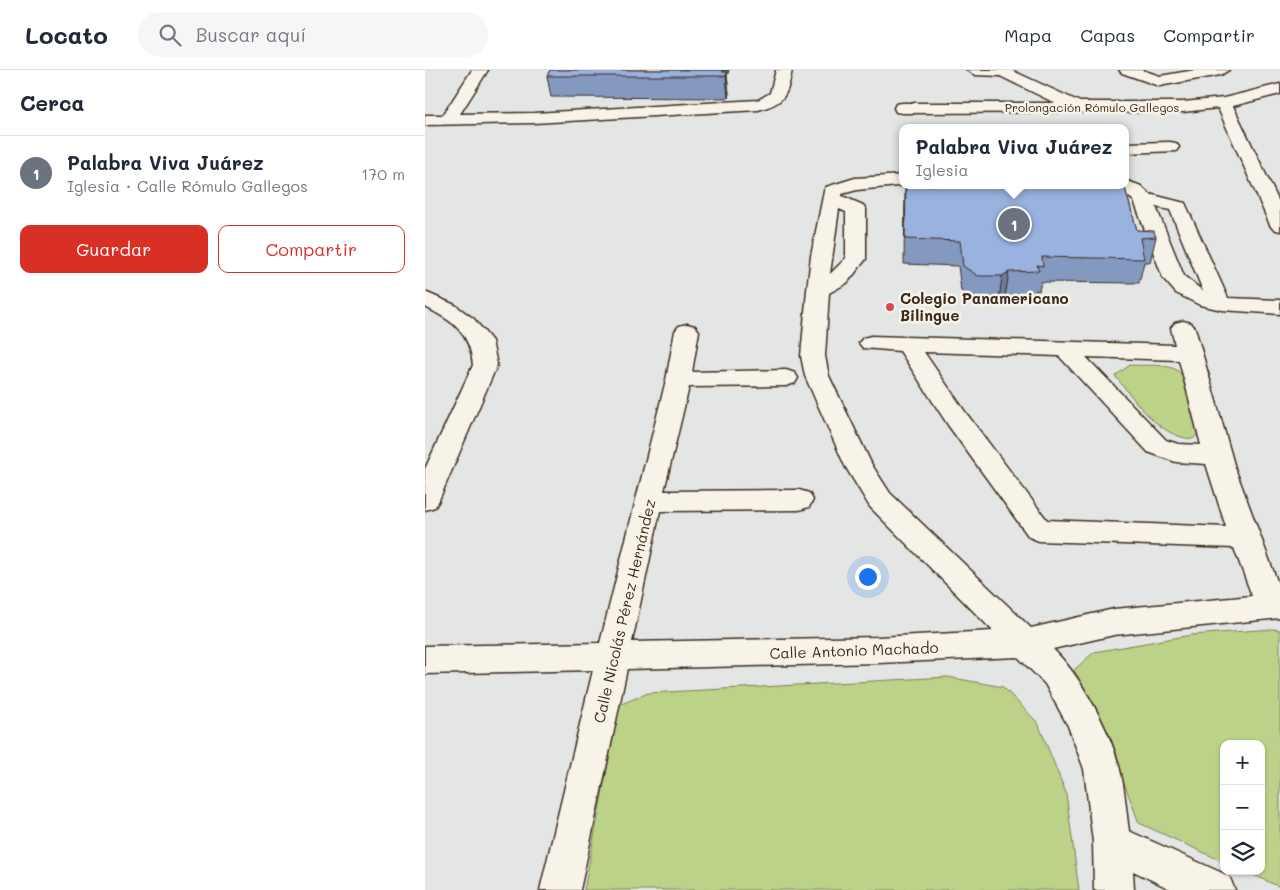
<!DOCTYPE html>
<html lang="es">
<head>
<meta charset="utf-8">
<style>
  :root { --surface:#fff; --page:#f6f6f7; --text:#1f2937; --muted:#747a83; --line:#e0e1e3; --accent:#d93025 }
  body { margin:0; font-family:Mali,sans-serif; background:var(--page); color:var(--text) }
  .controls { position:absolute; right:15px; bottom:15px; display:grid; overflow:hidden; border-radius:10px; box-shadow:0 1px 4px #0004 }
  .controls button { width:45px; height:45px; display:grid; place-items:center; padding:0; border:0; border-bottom:1px solid var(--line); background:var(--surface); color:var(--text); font:25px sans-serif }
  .you { position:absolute; left:442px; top:506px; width:18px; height:18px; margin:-12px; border:4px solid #fff; border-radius:50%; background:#1a73e8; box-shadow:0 0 0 8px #1a73e833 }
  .badge { display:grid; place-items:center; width:32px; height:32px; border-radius:50%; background:var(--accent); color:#fff; font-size:16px; font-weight:700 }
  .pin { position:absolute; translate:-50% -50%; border:2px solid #fff; box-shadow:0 1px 5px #0006 }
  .popup { position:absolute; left:474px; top:54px; width:230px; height:65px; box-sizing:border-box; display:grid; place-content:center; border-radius:10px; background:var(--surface); filter:drop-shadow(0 1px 4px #0005); font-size:16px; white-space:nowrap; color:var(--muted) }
  .popup b { font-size:19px; color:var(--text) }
  .popup::after { content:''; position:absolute; left:50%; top:100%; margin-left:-10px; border:10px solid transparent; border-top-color:var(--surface) }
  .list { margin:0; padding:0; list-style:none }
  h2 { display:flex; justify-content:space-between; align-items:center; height:65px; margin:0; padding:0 20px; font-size:21px }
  h2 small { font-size:16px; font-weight:400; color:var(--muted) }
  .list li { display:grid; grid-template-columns:32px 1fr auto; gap:15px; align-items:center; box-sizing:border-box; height:75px; padding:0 20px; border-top:1px solid var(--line) }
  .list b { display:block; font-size:19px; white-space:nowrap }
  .list p { margin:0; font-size:16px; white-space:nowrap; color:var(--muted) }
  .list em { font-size:16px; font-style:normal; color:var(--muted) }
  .actions { display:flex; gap:10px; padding:15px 20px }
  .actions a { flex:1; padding:11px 0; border:1px solid var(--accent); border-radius:10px; text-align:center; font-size:18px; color:var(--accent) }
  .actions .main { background:var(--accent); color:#fff }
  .icon { flex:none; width:28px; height:28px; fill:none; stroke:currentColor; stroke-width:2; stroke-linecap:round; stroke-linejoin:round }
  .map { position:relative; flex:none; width:855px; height:820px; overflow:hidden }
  header { display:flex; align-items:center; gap:30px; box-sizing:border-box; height:70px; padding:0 25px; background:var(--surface); border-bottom:1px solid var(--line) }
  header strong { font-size:24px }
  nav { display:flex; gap:28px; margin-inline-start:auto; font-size:18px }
  .search { width:350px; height:45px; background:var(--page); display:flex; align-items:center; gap:12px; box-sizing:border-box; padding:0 18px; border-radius:28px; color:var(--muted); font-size:19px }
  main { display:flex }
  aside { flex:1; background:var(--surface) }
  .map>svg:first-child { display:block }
  .green { fill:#bcd288; stroke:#7c7e53 }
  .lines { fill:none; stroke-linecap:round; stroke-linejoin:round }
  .minor-casing { stroke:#3b2a1e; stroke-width:3 }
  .minor { fill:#f7f3e8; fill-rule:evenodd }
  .wall { fill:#8499c0; stroke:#3b2a1e }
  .shaded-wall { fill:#6c7d9c; stroke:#3b2a1e }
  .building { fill:#9ab2df; stroke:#3b2a1e }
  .poi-dot { fill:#d1495b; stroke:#f7f3e8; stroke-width:2 }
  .labels { text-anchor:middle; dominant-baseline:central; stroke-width:5; stroke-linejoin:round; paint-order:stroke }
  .far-street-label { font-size:12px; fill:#3b2a1e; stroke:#f7f3e8 }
  .poi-label { font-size:15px; font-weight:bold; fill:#3b2a1e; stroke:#f7f3e8; text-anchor:start }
  .street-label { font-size:15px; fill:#3b2a1e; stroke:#f7f3e8 }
</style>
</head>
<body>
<header>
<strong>Locato</strong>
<div class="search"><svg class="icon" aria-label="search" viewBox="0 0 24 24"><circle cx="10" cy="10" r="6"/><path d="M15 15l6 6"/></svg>Buscar aquí</div>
<nav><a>Mapa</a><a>Capas</a><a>Compartir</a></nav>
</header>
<main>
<aside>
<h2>Cerca<small></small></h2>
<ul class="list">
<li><span class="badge" style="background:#6b7280">1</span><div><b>Palabra Viva Juárez</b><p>Iglesia · Calle Rómulo Gallegos</p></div><em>170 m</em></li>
</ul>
<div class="actions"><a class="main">Guardar</a><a>Compartir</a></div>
</aside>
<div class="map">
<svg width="855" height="820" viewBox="0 0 855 820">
  <rect width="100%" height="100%" fill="#e4e6e6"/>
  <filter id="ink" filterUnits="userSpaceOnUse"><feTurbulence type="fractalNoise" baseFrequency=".02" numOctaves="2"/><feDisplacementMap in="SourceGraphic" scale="10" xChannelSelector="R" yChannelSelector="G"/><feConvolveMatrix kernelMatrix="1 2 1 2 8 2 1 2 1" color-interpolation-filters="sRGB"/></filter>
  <g filter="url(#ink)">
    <g class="green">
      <path d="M705,295C719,296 739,293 752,300C764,308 769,349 773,364L768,369C733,367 711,331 690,306Z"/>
      <path d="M848,559L855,560V817L820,801H836V674H799V792L714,753L670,636L649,600L669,582L766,565Z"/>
      <path d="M523,607L578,617L613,653L641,723L654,820H159L194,635L223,623Z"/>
    </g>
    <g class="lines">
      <defs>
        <g id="minor">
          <path d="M47,0H63L35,44L109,43L333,30L345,23L351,0H367C362,26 360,33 333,40L109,53L0,55V45H18Z"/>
          <path d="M542,0H586L655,32H758L799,28L855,14V24L808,36L855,134V161L848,159L845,155L793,38L758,42L477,43L471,42L469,38L471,34L477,33H630L575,6L550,5Z"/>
          <path d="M694,0H717L735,6L770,0H804L796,5L734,16L697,3Z"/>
          <path d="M745,72L751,73L754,77L751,81L700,83V73Z"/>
          <path d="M478,105V115H483L432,120L417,124V126L438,135L441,139V189L422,213L404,223L400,286L404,306L447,395L465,423L606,558L689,539L827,526L809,478L614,471L604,467L523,355L475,281L438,278L434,273L438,268L446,266L750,275L746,258L750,253L758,251L766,253L770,258L810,398L855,519V548L689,565L628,579C656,606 686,662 695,700C700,719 701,741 704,761L804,806L810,820H747L708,801L709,820H669L668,772L659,699L643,656L620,614L593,587L453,593L202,599L155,820H115L168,600L0,604V576L175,573L241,310L250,261L254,256L262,254L270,256L274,261L267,302L361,300L370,303L373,308L370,313L361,316L264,317L239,421L374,420L384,423L388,430L384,437L374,440L235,441L207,572L453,567L568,561L445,437L420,396L380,306L376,286L382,220L386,186L399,121L401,117L430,108ZM414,139L421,142V188L405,204ZM499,282L634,286L723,382L751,392L781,394L801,457L622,450L541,343ZM661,287L754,290L776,375L753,374L741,370Z"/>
          <path d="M700,110L716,116L724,124L760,133L803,228L855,230V244L797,240L775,235L751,223L738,208L709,131L689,115H700ZM731,137L745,140L778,221L759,206Z"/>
          <path d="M0,222L30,235L49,249L67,271L72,295L14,430L10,437L0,440V399L48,295C45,262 28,251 0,237Z"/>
        </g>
      </defs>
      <use href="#minor" class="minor-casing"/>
      <use href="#minor" class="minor"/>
    </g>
    <g class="wall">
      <path d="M125,0H304L302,6L304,23L303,28L126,27L122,6Z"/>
      <path d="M480,115H699L712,160L731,167L725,192H719L714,213L616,212L614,221L611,220L610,226L580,227L574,231H551L536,221L533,196L479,194Z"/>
    </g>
    <g class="shaded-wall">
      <path d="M297,0H304L302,6L304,23L303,28L301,6L297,2Z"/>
      <path d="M584,202L580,227L574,231L577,206Z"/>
    </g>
    <g class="building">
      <path d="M125,0H297V2H302L301,6H122Z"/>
      <path d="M481,115H699L712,160L729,161L731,167L715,168L719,189L617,187L618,196L612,195L614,201L584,202L577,206H553L538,196L535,171L480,169Z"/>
    </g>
  </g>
  <circle class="poi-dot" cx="465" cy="237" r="5"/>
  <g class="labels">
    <g class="far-street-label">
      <text x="667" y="37">Prolongación Rómulo Gallegos</text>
    </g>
    <g class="poi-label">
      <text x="475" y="228">Colegio Panamericano<tspan x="475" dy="17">Bilingue</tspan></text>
    </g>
    <g class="street-label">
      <text transform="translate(199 541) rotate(-77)">Calle Nicolás Pérez Hernández</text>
      <text transform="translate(429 580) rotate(-2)">Calle Antonio Machado</text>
    </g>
  </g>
</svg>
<div class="controls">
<button>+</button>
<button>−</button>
<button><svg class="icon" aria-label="layers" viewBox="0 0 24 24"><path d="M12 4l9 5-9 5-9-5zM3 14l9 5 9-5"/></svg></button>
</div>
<div class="you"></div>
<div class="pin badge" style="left:589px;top:154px;background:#6b7280">1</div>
<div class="popup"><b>Palabra Viva Juárez</b>Iglesia</div>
</div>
</main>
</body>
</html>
